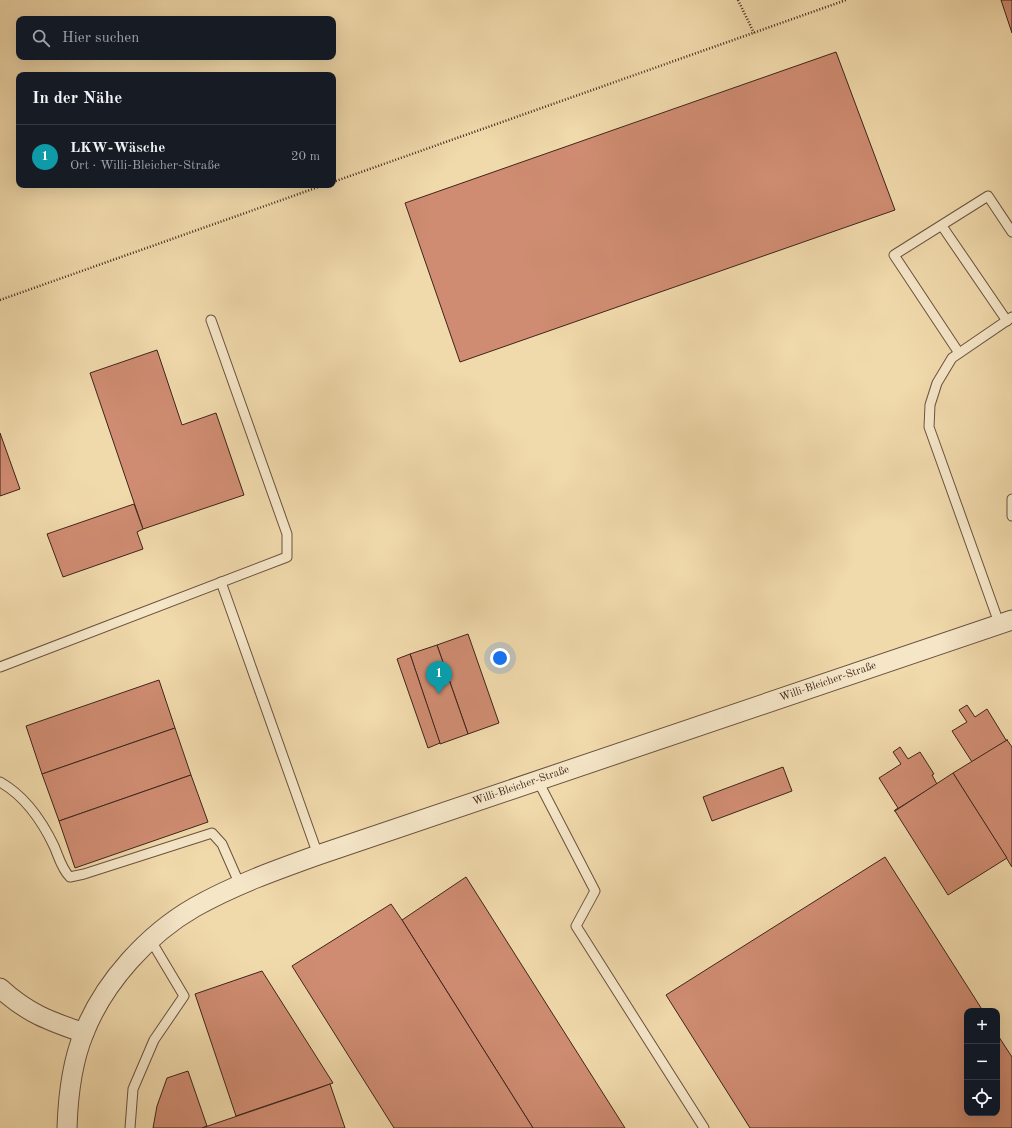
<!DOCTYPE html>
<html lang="de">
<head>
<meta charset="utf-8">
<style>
  :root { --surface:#171b24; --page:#242831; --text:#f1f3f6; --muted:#9ea1a6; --line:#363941; --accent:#2563eb }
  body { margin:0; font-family:"Old Standard TT",serif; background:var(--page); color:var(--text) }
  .controls { position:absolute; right:12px; bottom:12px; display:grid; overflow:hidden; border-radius:8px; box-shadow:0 4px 16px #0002 }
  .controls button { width:36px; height:36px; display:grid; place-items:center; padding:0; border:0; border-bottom:1px solid var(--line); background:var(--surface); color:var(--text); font:20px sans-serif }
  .you { position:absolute; left:500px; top:658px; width:14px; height:14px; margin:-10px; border:3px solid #fff; border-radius:50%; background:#1a73e8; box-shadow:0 0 0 6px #1a73e833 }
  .badge { display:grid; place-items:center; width:26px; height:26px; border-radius:50%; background:var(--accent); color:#fff; font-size:13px; font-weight:700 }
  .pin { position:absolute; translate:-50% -33px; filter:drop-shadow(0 1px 2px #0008) }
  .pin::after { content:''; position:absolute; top:21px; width:14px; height:12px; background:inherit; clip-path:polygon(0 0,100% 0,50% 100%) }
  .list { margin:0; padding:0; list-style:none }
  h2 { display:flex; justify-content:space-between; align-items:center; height:52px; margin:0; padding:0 16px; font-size:17px }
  h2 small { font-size:13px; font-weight:400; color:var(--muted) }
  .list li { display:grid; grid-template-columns:26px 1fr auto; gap:12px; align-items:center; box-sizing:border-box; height:64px; padding:0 16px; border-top:1px solid var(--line) }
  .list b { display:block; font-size:15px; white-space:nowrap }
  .list p { margin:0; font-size:13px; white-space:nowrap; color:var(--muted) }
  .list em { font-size:13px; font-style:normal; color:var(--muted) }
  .icon { flex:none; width:22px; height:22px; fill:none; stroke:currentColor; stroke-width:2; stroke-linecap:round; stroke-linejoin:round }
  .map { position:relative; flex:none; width:1012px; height:1128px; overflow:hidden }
  .search { position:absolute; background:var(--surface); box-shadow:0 4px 16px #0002; left:16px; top:16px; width:320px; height:44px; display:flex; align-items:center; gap:10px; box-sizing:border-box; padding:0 14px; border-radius:8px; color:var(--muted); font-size:15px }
  .panel { position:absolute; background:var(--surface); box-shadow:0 4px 16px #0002; left:16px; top:72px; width:320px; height:116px; border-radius:8px }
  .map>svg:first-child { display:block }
  .building { fill:#cf8c72; stroke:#3e251b }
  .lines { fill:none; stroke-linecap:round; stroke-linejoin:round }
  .service-casing { stroke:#6a523f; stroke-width:11 }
  .minor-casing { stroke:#6a523f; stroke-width:21 }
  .path { stroke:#3e251b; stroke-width:2.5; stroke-dasharray:1 2; stroke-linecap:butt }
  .service { stroke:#f5e6c8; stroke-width:9 }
  .minor { stroke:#f5e6c8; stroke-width:19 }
  .labels { text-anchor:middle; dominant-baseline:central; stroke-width:3.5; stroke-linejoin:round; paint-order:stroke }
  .street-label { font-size:11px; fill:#3e251b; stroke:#f5e6c8 }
</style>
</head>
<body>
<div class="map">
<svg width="1012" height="1128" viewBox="0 0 1012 1128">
  <rect width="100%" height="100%" fill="#f0d9ab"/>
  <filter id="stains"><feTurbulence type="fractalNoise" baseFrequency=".005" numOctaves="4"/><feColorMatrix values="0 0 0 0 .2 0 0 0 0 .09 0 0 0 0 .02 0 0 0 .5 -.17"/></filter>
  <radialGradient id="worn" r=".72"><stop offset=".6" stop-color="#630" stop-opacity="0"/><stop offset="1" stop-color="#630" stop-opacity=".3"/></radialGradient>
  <g class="building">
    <path d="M1001,0H1012V33Z"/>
    <path d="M836,52L895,210L460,362L405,203Z"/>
    <path d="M157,350L182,425L216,413L244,495L143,529L90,373Z"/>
    <path d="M0,433L20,489L0,496Z"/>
    <path d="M134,504L143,529L137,532L143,549L63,577L47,534Z"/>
    <path d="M468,634L499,723L468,734L437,645Z"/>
    <path d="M437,645L468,734L440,744L410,654Z"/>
    <path d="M410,654L440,743L428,748L397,659Z"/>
    <path d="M159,680L175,728L42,774L26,726Z"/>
    <path d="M967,705L975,717L987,709L1006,740H1008L972,762L952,731L967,722L959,710Z"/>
    <path d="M175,728L191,775L59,821L42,774Z"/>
    <path d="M1007,740L1012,747V867L953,773Z"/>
    <path d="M900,747L908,759L920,752L934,774L932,775L937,784L894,811L898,808L879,778L901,764L893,752Z"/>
    <path d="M783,767L792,791L712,821L703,797Z"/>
    <path d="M953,773L1007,858L948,895L895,811Z"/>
    <path d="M191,775L208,822L75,868L59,821Z"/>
    <path d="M885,857L983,1011H967V1113H997V1034L1012,1057V1128H750L666,995Z"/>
    <path d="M466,877L625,1128H533L402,920Z"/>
    <path d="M391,904L402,920L533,1128H394L292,966Z"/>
    <path d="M262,971L333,1083L236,1116L195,994Z"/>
    <path d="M188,1071L207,1126L202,1128H153L157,1106L167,1078Z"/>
    <path d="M330,1084L345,1128H202L308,1092Z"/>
  </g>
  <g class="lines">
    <defs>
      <g id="service">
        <path d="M942,226L1007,321"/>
        <path d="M959,353L894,255L988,196L1012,232"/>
        <path d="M1012,499V516"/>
        <path d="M221,582L318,855"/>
        <path d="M999,623L929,427L930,405L937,383L952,358L1012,317"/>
        <path d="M0,667L287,557V534L211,320"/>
        <path d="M538,781L595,891L576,926L704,1128"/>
        <path d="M0,782C25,796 42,821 54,846C58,855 62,870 70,877L84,874L212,833L222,844L240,885"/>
        <path d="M130,1128L133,1089L154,1040L184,996L150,939"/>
      </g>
      <g id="minor">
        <path d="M0,988C27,1013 49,1021 84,1033"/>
        <path d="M67,1128C68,1096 72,1062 84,1033C104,982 148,934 195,907C234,885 276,870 318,855L1012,620"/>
      </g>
    </defs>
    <use href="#service" class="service-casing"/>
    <use href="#minor" class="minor-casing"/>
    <g class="path">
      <path d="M738,0L754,33"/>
      <path d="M333,182L846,0"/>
      <path d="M0,300L324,185"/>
    </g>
    <use href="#service" class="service"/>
    <use href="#minor" class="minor"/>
  </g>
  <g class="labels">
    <g class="street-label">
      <text transform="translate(828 682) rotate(-19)">Willi-Bleicher-Straße</text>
      <text transform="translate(521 786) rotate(-19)">Willi-Bleicher-Straße</text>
    </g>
  </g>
  <rect width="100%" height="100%" filter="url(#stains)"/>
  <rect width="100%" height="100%" fill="url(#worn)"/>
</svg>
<div class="controls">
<button>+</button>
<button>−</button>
<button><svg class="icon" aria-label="locate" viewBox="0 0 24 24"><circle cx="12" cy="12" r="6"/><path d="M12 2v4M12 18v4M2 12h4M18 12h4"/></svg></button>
</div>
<div class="you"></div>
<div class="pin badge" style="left:439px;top:694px;background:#0f9aa8">1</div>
<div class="search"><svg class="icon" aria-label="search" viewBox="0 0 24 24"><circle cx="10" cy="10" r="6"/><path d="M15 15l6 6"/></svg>Hier suchen</div>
<section class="panel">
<h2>In der Nähe<small></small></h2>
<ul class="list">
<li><span class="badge" style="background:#0f9aa8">1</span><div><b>LKW-Wäsche</b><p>Ort · Willi-Bleicher-Straße</p></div><em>20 m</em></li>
</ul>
</section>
</div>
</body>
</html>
